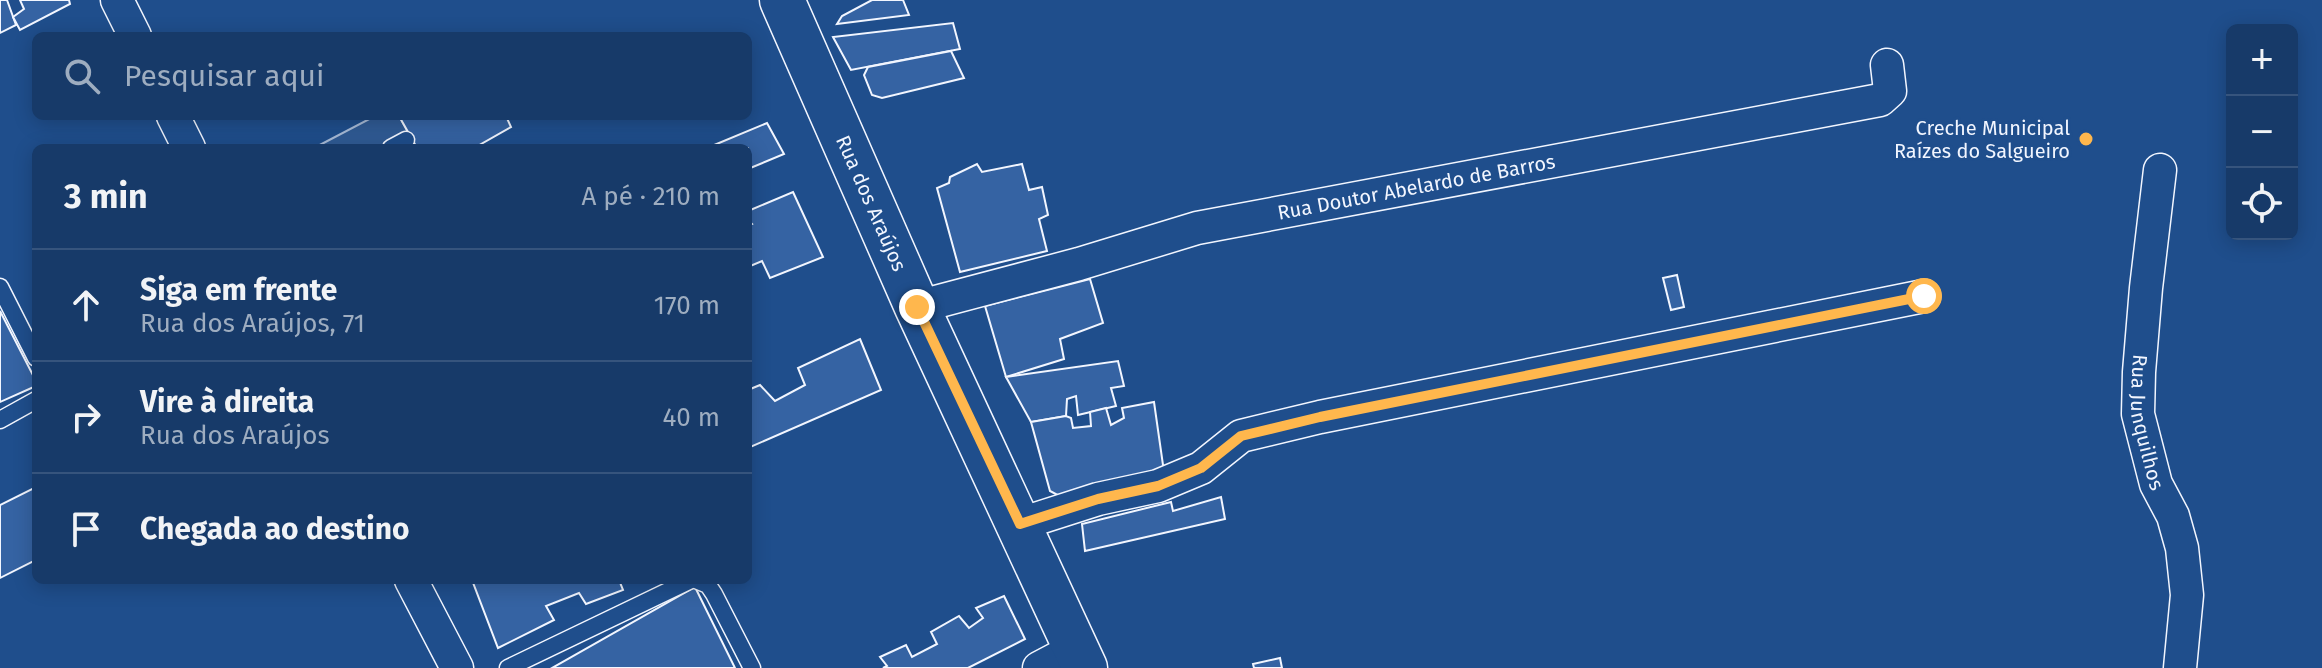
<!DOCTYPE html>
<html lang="pt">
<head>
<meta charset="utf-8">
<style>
  :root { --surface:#173a69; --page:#244571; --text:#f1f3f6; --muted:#9eadc0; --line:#36547d }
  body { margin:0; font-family:"Fira Sans",sans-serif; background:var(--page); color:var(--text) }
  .controls { position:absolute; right:24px; top:24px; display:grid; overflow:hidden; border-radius:12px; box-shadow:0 4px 20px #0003 }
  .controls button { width:72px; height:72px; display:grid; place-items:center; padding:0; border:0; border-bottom:2px solid var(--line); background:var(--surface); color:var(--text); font:40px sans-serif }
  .stop { position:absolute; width:24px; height:24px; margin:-18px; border:6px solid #ffb74d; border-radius:50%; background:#fff }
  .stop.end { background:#ffb74d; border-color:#fff; box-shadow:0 2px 8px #0008 }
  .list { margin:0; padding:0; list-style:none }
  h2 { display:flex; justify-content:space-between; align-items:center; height:104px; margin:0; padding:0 32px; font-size:34px }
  h2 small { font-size:26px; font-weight:400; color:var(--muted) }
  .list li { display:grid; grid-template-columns:52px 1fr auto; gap:24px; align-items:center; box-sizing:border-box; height:112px; padding:0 32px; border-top:2px solid var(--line) }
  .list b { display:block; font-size:30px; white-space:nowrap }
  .list p { margin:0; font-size:26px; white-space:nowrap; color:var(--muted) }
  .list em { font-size:26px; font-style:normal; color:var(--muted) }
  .icon { flex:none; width:44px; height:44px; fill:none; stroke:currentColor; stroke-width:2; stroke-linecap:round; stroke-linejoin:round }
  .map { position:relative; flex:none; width:2322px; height:668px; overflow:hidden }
  .search { position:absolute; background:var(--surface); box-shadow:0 4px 20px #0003; left:32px; top:32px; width:720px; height:88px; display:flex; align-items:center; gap:20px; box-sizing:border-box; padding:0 28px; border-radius:12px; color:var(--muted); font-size:30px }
  .panel { position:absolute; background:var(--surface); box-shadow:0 4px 20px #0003; left:32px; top:144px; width:720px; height:440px; border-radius:12px }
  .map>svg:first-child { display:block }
  .parking { fill:#305b95; stroke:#a8bbd7; stroke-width:2 }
  .building { fill:#3563a3; stroke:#f2f6ff; stroke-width:2 }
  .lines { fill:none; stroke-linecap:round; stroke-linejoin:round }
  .lane-casing { stroke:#f2f6ff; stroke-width:19 }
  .street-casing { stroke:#f2f6ff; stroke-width:35 }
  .secondary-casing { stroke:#f2f6ff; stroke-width:47 }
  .lane { stroke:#1f4e8c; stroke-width:16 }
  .street { stroke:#1f4e8c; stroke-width:32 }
  .secondary { stroke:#1f4e8c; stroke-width:44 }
  .route { stroke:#ffb74d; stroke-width:10 }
  .poi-dot { fill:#ffb74d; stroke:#1f4e8c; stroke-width:3 }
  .labels { text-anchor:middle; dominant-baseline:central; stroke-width:6; stroke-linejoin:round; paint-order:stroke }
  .poi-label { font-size:20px; fill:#f2f6ff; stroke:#1f4e8c; text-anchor:end }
  .street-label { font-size:20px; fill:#f2f6ff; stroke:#1f4e8c }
</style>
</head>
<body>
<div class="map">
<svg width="2322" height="668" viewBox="0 0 2322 668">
  <rect width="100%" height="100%" fill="#1f4e8c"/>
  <path class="parking" d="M375,116H399L417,148H314Z"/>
  <g class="building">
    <path d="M0,0H7L16,25L0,33Z"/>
    <path d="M20,0H69L70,4L20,30L13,17L24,9Z"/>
    <path d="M872,0H903L909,15L837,24L842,16Z"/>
    <path d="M953,23L960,49L851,70L833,37Z"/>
    <path d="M951,51L964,78L882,98L872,95L864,75L868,67Z"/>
    <path d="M399,116H506L511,127L474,148H417Z"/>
    <path d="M767,123L784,154L748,169V148H707Z"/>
    <path d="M977,164L982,172L1022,164L1029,190L1042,187L1048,215L1039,219L1047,251L960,272L937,188L949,183L950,177Z"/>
    <path d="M793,192L823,257L770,278L762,261L748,267V226L752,224L748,220V211Z"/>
    <path d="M1677,275L1684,307L1671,310L1663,278Z"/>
    <path d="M1090,279L1103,323L1060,339L1064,359L1006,377L985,306Z"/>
    <path d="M0,311L36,381V386L0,402Z"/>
    <path d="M860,339L881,390L748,448V390L760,385L775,401L805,385L798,368Z"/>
    <path d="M1118,361L1124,386L1111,388L1116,406L1078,415L1076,396L1067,399L1066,416L1031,422L1006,377Z"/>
    <path d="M1154,402L1164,472L1065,499L1050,491L1031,422L1066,416L1071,418L1073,428L1091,426L1090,412L1106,408L1111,425L1124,418L1122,408Z"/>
    <path d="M36,487V560L0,578V505Z"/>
    <path d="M1221,497L1225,519L1085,551L1082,524L1171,502L1173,511Z"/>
    <path d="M472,580H619L623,590L586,604L579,593L546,606L554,620L498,648Z"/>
    <path d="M695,587L735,668H552Z"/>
    <path d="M1004,596L1025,639L968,668H883L887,666L880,657L906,645L912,657L937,644L931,632L959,616L969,628L983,618L976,608Z"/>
    <path d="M1280,658L1282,668H1254L1253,664Z"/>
  </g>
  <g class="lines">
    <defs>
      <g id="lane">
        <path d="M391,148L406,140"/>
        <path d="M0,287L36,358"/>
        <path d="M0,420L36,400"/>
        <path d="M696,580L708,585L714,594L752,668"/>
        <path d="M508,668L691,580"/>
      </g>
      <g id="street">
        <path d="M117,0L135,36"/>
        <path d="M173,116L189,148"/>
        <path id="s1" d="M2160,170L2146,288L2139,372L2138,414L2156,484L2173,516L2182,548L2187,595L2180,668"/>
        <path id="s2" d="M917,307L1079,264L1197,228L1880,100L1890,91L1887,65"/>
        <path d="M1020,524L1098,499L1158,486L1201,468L1241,436L1320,417L1924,296"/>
        <path d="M411,580L457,668"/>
        <path d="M1039,668L1075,649"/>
      </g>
      <g id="secondary">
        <path id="s3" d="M782,0L917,307L1085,668"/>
      </g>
    </defs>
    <use href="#lane" class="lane-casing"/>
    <use href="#street" class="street-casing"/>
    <use href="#secondary" class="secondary-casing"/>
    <use href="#lane" class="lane"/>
    <use href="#street" class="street"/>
    <use href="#secondary" class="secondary"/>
  </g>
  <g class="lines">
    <path class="route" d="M917,307L1020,524L1098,499L1158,486L1201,468L1241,436L1320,417L1924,296"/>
  </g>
  <circle class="poi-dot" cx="2086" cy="139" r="8"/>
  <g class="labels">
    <g class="poi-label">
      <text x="2070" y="128">Creche Municipal<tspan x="2070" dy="23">Raízes do Salgueiro</tspan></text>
    </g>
    <g class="street-label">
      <text stroke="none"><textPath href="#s2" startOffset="514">Rua Doutor Abelardo de Barros</textPath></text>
      <text stroke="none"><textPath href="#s3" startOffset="222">Rua dos Araújos</textPath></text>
      <text stroke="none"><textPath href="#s1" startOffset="254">Rua Junquilhos</textPath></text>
    </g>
  </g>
</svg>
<div class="controls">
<button>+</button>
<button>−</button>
<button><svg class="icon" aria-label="locate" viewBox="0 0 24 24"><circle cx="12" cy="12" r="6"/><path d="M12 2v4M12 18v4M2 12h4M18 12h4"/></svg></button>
</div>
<div class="stop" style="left:1924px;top:296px"></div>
<div class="stop end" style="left:917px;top:307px"></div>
<div class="search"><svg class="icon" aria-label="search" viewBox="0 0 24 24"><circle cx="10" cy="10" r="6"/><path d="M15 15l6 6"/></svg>Pesquisar aqui</div>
<section class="panel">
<h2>3 min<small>A pé · 210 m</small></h2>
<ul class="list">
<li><svg class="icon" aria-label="ahead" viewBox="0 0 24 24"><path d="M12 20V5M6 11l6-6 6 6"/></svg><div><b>Siga em frente</b><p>Rua dos Araújos, 71</p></div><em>170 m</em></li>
<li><svg class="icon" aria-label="right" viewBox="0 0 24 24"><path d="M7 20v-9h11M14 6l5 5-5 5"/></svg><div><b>Vire à direita</b><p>Rua dos Araújos</p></div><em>40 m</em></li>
<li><svg class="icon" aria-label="arrive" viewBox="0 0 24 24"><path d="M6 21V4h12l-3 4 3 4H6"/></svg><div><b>Chegada ao destino</b></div></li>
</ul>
</section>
</div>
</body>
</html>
